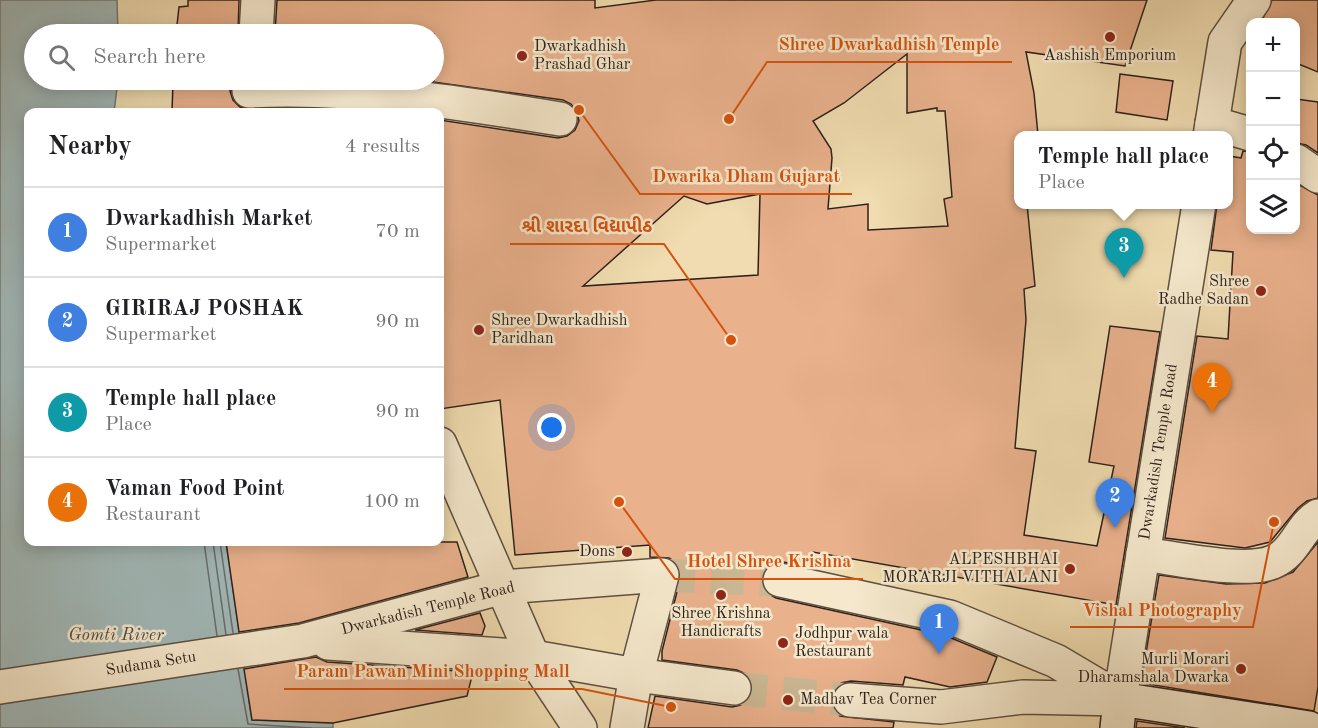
<!DOCTYPE html>
<html lang="en">
<head>
<meta charset="utf-8">
<style>
  :root { --surface:#fff; --page:#f6f6f6; --text:#202124; --muted:#757577; --line:#e0e0e0; --accent:#111827 }
  body { margin:0; font-family:"Old Standard TT","Noto Sans Gujarati",serif; background:var(--page); color:var(--text) }
  .controls { position:absolute; right:18px; top:18px; display:grid; overflow:hidden; border-radius:12px; box-shadow:0 3px 15px #0003 }
  .controls button { width:54px; height:54px; display:grid; place-items:center; padding:0; border:0; border-bottom:2px solid var(--line); background:var(--surface); color:var(--text); font:30px sans-serif }
  .you { position:absolute; left:552px; top:428px; width:21px; height:21px; margin:-15px; border:4px solid #fff; border-radius:50%; background:#1a73e8; box-shadow:0 0 0 9px #1a73e833 }
  .badge { display:grid; place-items:center; width:39px; height:39px; border-radius:50%; background:var(--accent); color:#fff; font-size:20px; font-weight:700 }
  .pin { position:absolute; translate:-50% -50px; filter:drop-shadow(0 2px 3px #0008) }
  .pin::after { content:''; position:absolute; top:32px; width:21px; height:18px; background:inherit; clip-path:polygon(0 0,100% 0,50% 100%) }
  .popup { position:absolute; left:1014px; top:131px; width:219px; height:78px; box-sizing:border-box; display:grid; place-content:center; border-radius:12px; background:var(--surface); filter:drop-shadow(0 2px 4px #0005); font-size:20px; white-space:nowrap; color:var(--muted) }
  .popup b { font-size:22px; color:var(--text) }
  .popup::after { content:''; position:absolute; left:50%; top:100%; margin-left:-12px; border:12px solid transparent; border-top-color:var(--surface) }
  .list { margin:0; padding:0; list-style:none }
  h2 { display:flex; justify-content:space-between; align-items:center; height:78px; margin:0; padding:0 24px; font-size:26px }
  h2 small { font-size:20px; font-weight:400; color:var(--muted) }
  .list li { display:grid; grid-template-columns:39px 1fr auto; gap:18px; align-items:center; box-sizing:border-box; height:90px; padding:0 24px; border-top:2px solid var(--line) }
  .list b { display:block; font-size:22px; white-space:nowrap }
  .list p { margin:0; font-size:20px; white-space:nowrap; color:var(--muted) }
  .list em { font-size:20px; font-style:normal; color:var(--muted) }
  .icon { flex:none; width:33px; height:33px; fill:none; stroke:currentColor; stroke-width:2; stroke-linecap:round; stroke-linejoin:round }
  .map { position:relative; flex:none; width:1318px; height:728px; overflow:hidden }
  .search { position:absolute; background:var(--surface); box-shadow:0 3px 15px #0003; left:24px; top:24px; width:420px; height:66px; display:flex; align-items:center; gap:15px; box-sizing:border-box; padding:0 21px; border-radius:33px; color:var(--muted); font-size:22px }
  .panel { position:absolute; background:var(--surface); box-shadow:0 3px 15px #0003; left:24px; top:108px; width:420px; height:438px; border-radius:12px }
  .map>svg:first-child { display:block }
  .water { fill:#a1b8b8; stroke:#737b79; stroke-width:1.5 }
  .lines { fill:none; stroke-linecap:round; stroke-linejoin:round }
  .shore { stroke:#676c6a; stroke-width:1.5 }
  .building { fill:#e9b18c; stroke:#2d201b; stroke-width:1.5; fill-rule:evenodd }
  .pedestrian-tunnel { stroke:#c9b692; stroke-width:33; stroke-dasharray:33 16; stroke-linecap:butt }
  .pedestrian-casing { stroke:#5e4f40; stroke-width:36 }
  .secondary-casing { stroke:#2d201b; stroke-width:36 }
  .pedestrian { stroke:#f5e8cc; stroke-width:33 }
  .secondary { stroke:#f5e8cc; stroke-width:33 }
  .poi-dot { fill:#8f2418; stroke:#f5e8cc; stroke-width:2 }
  .labels { text-anchor:middle; dominant-baseline:central; stroke-width:5; stroke-linejoin:round; paint-order:stroke }
  .poi-label { font-size:16px; fill:#2d201b; stroke:#f5e8cc; text-anchor:start }
  .street-label { font-size:16px; fill:#2d201b; stroke:#f5e8cc }
  .water-label { font-size:18px; font-style:italic; fill:#504e4a; stroke:#f5e8cc }
  .leader { fill:none; stroke:#d5530e; stroke-width:2 }
  .callout-dot { fill:#d5530e; stroke:#f5e8cc; stroke-width:2 }
  .callout-label { font-size:18px; text-anchor:middle; font-weight:bold; fill:#d5530e; stroke:#f5e8cc; stroke-width:5; stroke-linejoin:round; paint-order:stroke }
</style>
</head>
<body>
<div class="map">
<svg width="1318" height="728" viewBox="0 0 1318 728">
  <rect width="100%" height="100%" fill="#f0dcb0"/>
  <filter id="stains"><feTurbulence type="fractalNoise" baseFrequency=".00333" numOctaves="4"/><feColorMatrix values="0 0 0 0 .2 0 0 0 0 .09 0 0 0 0 .02 0 0 0 .5 -.17"/></filter>
  <radialGradient id="worn" r=".72"><stop offset=".6" stop-color="#630" stop-opacity="0"/><stop offset="1" stop-color="#630" stop-opacity=".3"/></radialGradient>
  <path class="water" d="M0,0H117L118,34H34V80H118L114,112H28V542H226L252,720L333,723V728H0Z"/>
  <g class="lines">
    <g class="shore">
      <path d="M204,542L217,636"/>
      <path d="M213,542L226,635"/>
      <path d="M220,542L233,633"/>
      <path d="M238,669L248,724L311,728"/>
    </g>
  </g>
  <g class="building">
    <path d="M188,0H239L238,34H176L179,7L188,6Z"/>
    <path d="M277,0H595V8L656,0H1147L1125,66L1026,52L1034,93L1038,135H1019V204H1027L1035,286L1024,289L1026,320L1015,448L1036,451L1024,535L1097,546L1114,466L1089,462L1110,326L1160,332L1116,605L813,552L809,567L783,562H775L767,567L762,577V585L767,593L776,598L944,635L997,657L987,682L950,687L905,677L903,685L851,681L841,683L834,690L831,698L833,708L840,716L894,722L893,728H648L655,696L732,707L741,705L748,700L752,691L751,680L746,674L737,670L662,660V651L680,580L677,563L669,558L650,557V545L515,555L500,400L440,409V120L558,138L567,136L575,130L579,121L577,112L571,104L563,100L419,80H434V34H275ZM907,54V113L937,108V111H945L952,197L944,199L948,226L868,230V204L828,209L832,158L831,149L813,121L844,103ZM760,194L758,275L583,286L684,196L707,204Z"/>
    <path d="M1272,0H1318V72L1296,63V22H1261Z"/>
    <path d="M1120,74L1173,81L1167,120L1116,112Z"/>
    <path d="M170,80H235L230,91L233,100L240,107L249,110L371,112H172L173,82Z"/>
    <path d="M1296,99L1318,102V153L1306,145L1296,143Z"/>
    <path d="M1243,151L1251,152V230H1296V183L1318,195V498L1307,501L1298,508L1270,542L1245,548L1165,538L1197,336L1228,339L1233,252L1211,250L1217,204H1229V156L1241,158Z"/>
    <path d="M226,542H457L468,577L299,623L239,632Z"/>
    <path d="M1318,542V687L1314,711L1141,683L1159,575L1226,584L1265,583L1293,572Z"/>
    <path d="M480,613L485,626L482,635L415,630Z"/>
    <path d="M316,657L327,662L473,672L467,696L333,723L252,720L244,669Z"/>
    <path d="M1137,721L1185,728H1136Z"/>
  </g>
  <g class="lines">
    <g class="pedestrian-tunnel">
      <path d="M662,575L780,580"/>
      <path d="M734,688L850,700"/>
    </g>
    <defs>
      <g id="pedestrian">
        <path d="M256,34L258,0"/>
        <path d="M249,91C354,86 456,102 560,119"/>
        <path d="M1212,123L1250,134"/>
        <path d="M1210,136L1225,42L1254,0"/>
        <path d="M1296,161L1318,176"/>
        <path d="M1143,554C1175,558 1244,574 1273,562C1295,553 1300,527 1318,516"/>
        <path d="M780,580L950,617L1056,661L1120,699L1023,697L941,707L850,700"/>
        <path d="M328,643L533,657L440,444"/>
        <path d="M0,687L303,641L503,587L662,575L636,675L533,657L580,728"/>
        <path d="M1120,699L1199,204"/>
        <path d="M627,728L636,675L734,688"/>
      </g>
      <path id="secondary" d="M1117,728L1120,699L1309,728"/>
    </defs>
    <use href="#pedestrian" class="pedestrian-casing"/>
    <use href="#secondary" class="secondary-casing"/>
    <use href="#pedestrian" class="pedestrian"/>
    <use href="#secondary" class="secondary"/>
  </g>
  <g class="poi-dot">
    <circle cx="1110" cy="37" r="6"/>
    <circle cx="522" cy="56" r="6"/>
    <circle cx="1261" cy="291" r="6"/>
    <circle cx="479" cy="330" r="6"/>
    <circle cx="627" cy="552" r="6"/>
    <circle cx="1070" cy="569" r="6"/>
    <circle cx="721" cy="595" r="6"/>
    <circle cx="783" cy="643" r="6"/>
    <circle cx="1241" cy="669" r="6"/>
    <circle cx="788" cy="700" r="6"/>
  </g>
  <g class="labels">
    <g class="poi-label">
      <text x="534" y="47">Dwarkadhish<tspan x="534" dy="18">Prashad Ghar</tspan></text>
      <text x="1110" y="56" text-anchor="middle">Aashish Emporium</text>
      <text x="1249" y="282" text-anchor="end">Shree<tspan x="1249" dy="18">Radhe Sadan</tspan></text>
      <text x="491" y="321">Shree Dwarkadhish<tspan x="491" dy="18">Paridhan</tspan></text>
      <text x="615" y="552" text-anchor="end">Dons</text>
      <text x="1058" y="560" text-anchor="end">ALPESHBHAI<tspan x="1058" dy="18">MORARJI VITHALANI</tspan></text>
      <text x="721" y="614" text-anchor="middle">Shree Krishna<tspan x="721" dy="18">Handicrafts</tspan></text>
      <text x="795" y="634">Jodhpur wala<tspan x="795" dy="18">Restaurant</tspan></text>
      <text x="1229" y="660" text-anchor="end">Murli Morari<tspan x="1229" dy="18">Dharamshala Dwarka</tspan></text>
      <text x="800" y="700">Madhav Tea Corner</text>
    </g>
    <g class="street-label">
      <text transform="translate(1159 452) rotate(-81)">Dwarkadish Temple Road</text>
      <text transform="translate(428 609) rotate(-14)">Dwarkadish Temple Road</text>
      <text transform="translate(151 664) rotate(-9)">Sudama Setu</text>
    </g>
    <g class="water-label">
      <text x="116" y="635">Gomti River</text>
    </g>
  </g>
  <path class="leader" d="M729 119L767 62H1012M579 110L640 194H852M731 340L664 244H510M619 502L675 579H863M1274 522L1253 627H1070M671 707L582 689H284"/>
  <g class="callout-dot">
    <circle cx="729" cy="119" r="6"/>
    <circle cx="579" cy="110" r="6"/>
    <circle cx="731" cy="340" r="6"/>
    <circle cx="619" cy="502" r="6"/>
    <circle cx="1274" cy="522" r="6"/>
    <circle cx="671" cy="707" r="6"/>
  </g>
  <g class="callout-label">
    <text x="889" y="50">Shree Dwarkadhish Temple</text>
    <text x="746" y="182">Dwarika Dham Gujarat</text>
    <text x="587" y="232">શ્રી શારદા વિદ્યાપીઠ</text>
    <text x="769" y="567">Hotel Shree Krishna</text>
    <text x="1162" y="616">Vishal Photography</text>
    <text x="433" y="677">Param Pawan Mini Shopping Mall</text>
  </g>
  <rect width="100%" height="100%" filter="url(#stains)"/>
  <rect width="100%" height="100%" fill="url(#worn)"/>
</svg>
<div class="controls">
<button>+</button>
<button>−</button>
<button><svg class="icon" aria-label="locate" viewBox="0 0 24 24"><circle cx="12" cy="12" r="6"/><path d="M12 2v4M12 18v4M2 12h4M18 12h4"/></svg></button>
<button><svg class="icon" aria-label="layers" viewBox="0 0 24 24"><path d="M12 4l9 5-9 5-9-5zM3 14l9 5 9-5"/></svg></button>
</div>
<div class="you"></div>
<div class="pin badge" style="left:939px;top:654px;background:#3f7fe0">1</div>
<div class="pin badge" style="left:1115px;top:528px;background:#3f7fe0">2</div>
<div class="pin badge" style="left:1124px;top:278px;background:#0f9aa8">3</div>
<div class="popup"><b>Temple hall place</b>Place</div>
<div class="pin badge" style="left:1212px;top:413px;background:#e8710a">4</div>
<div class="search"><svg class="icon" aria-label="search" viewBox="0 0 24 24"><circle cx="10" cy="10" r="6"/><path d="M15 15l6 6"/></svg>Search here</div>
<section class="panel">
<h2>Nearby<small>4 results</small></h2>
<ul class="list">
<li><span class="badge" style="background:#3f7fe0">1</span><div><b>Dwarkadhish Market</b><p>Supermarket</p></div><em>70 m</em></li>
<li><span class="badge" style="background:#3f7fe0">2</span><div><b>GIRIRAJ POSHAK</b><p>Supermarket</p></div><em>90 m</em></li>
<li><span class="badge" style="background:#0f9aa8">3</span><div><b>Temple hall place</b><p>Place</p></div><em>90 m</em></li>
<li><span class="badge" style="background:#e8710a">4</span><div><b>Vaman Food Point</b><p>Restaurant</p></div><em>100 m</em></li>
</ul>
</section>
</div>
</body>
</html>
